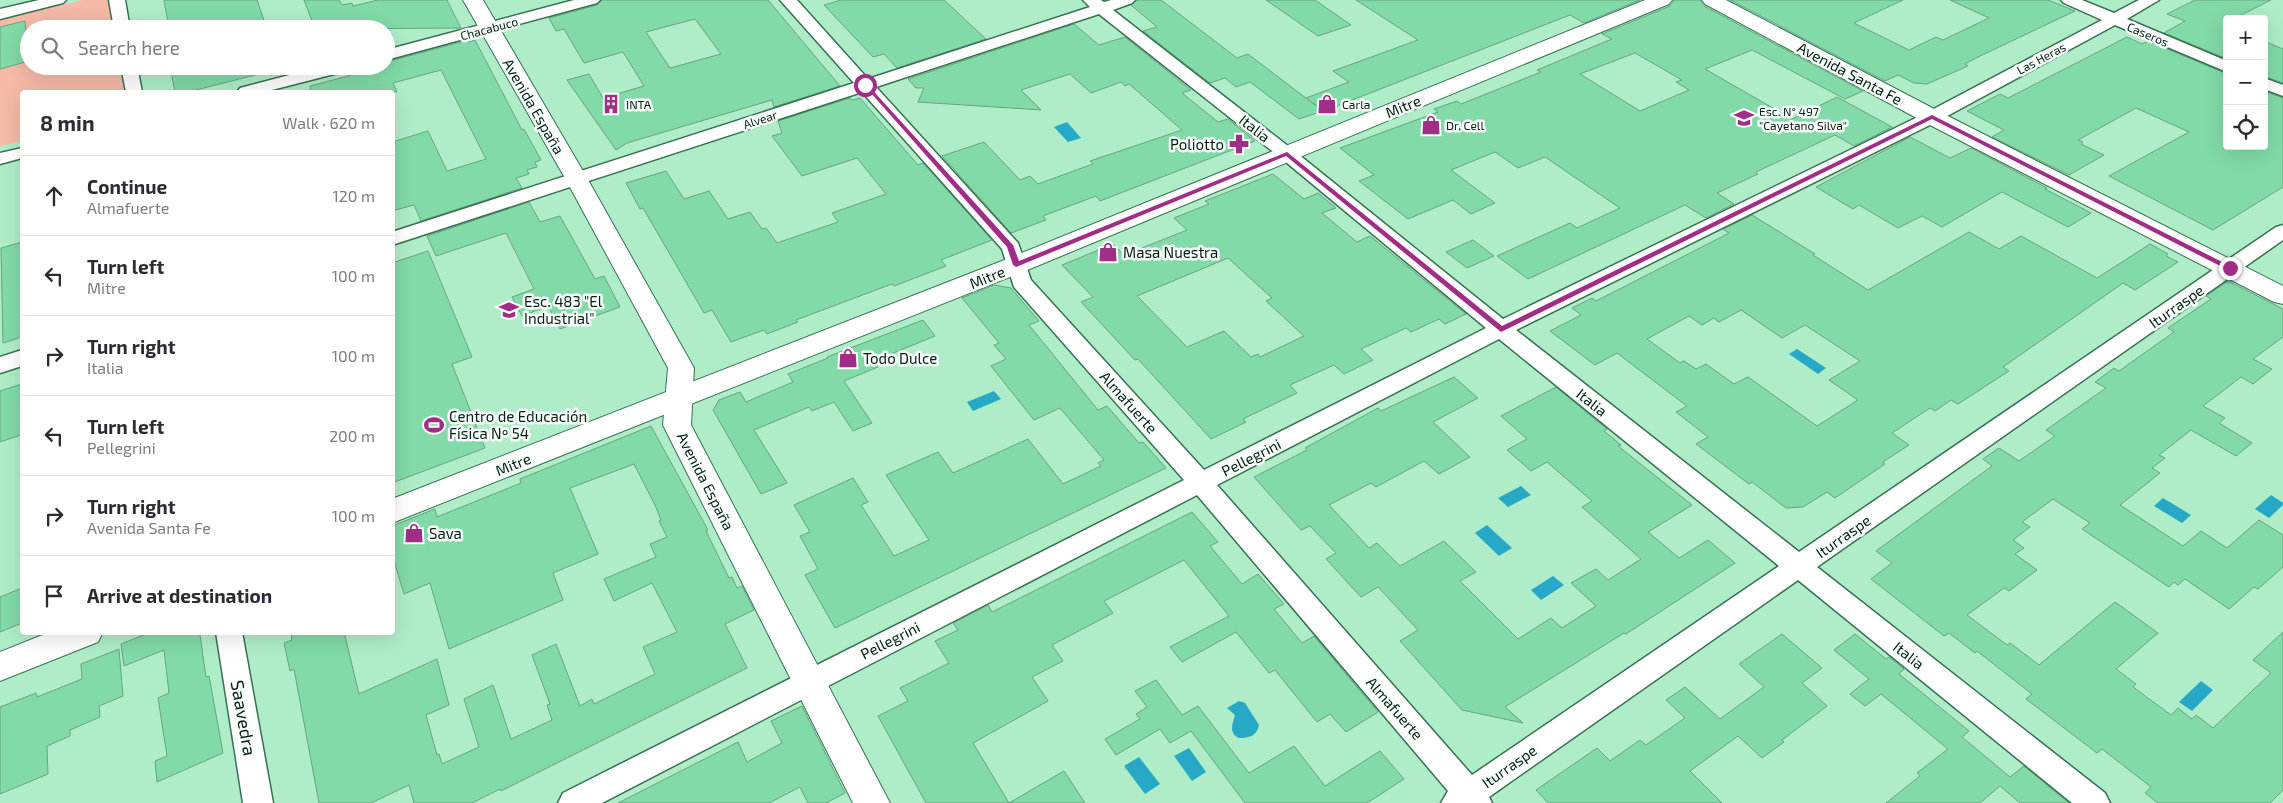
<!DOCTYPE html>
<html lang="en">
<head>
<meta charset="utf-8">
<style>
  :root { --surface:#fff; --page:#f2f2f3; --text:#2b2b33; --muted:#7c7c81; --line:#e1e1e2 }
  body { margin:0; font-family:"Exo 2",sans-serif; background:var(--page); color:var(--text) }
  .controls { position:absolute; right:15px; top:15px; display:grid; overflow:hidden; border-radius:5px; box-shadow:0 5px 20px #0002 }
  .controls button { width:45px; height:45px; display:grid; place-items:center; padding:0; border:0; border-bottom:1px solid var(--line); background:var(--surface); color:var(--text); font:25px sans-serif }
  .stop { position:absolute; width:15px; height:15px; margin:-11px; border:4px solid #a02d88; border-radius:50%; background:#fff }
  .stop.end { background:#a02d88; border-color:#fff; box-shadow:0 1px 5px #0008 }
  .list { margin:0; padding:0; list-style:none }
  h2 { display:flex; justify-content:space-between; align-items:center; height:65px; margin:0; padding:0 20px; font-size:21px }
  h2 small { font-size:16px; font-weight:400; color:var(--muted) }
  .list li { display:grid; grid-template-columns:32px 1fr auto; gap:15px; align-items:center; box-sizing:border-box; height:80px; padding:0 20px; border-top:1px solid var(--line) }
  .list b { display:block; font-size:19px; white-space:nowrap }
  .list p { margin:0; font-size:16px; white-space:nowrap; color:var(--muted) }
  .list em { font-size:16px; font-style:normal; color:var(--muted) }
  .icon { flex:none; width:28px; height:28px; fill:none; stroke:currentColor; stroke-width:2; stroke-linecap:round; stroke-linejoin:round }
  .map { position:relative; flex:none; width:2283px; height:803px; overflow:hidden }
  .search { position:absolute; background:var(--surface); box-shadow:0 5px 20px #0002; left:20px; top:20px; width:375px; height:55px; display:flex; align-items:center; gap:12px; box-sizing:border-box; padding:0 18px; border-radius:28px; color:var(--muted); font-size:19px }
  .panel { position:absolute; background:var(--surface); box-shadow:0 5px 20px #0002; left:20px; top:90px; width:375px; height:545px; border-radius:5px }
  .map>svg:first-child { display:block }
  .green { fill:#f5b9a7 }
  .water { fill:#27a8c6 }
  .building { fill:#81daa7; stroke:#68a481; fill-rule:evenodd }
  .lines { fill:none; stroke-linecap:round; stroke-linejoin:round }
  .minor-casing { stroke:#367251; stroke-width:3 }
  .tertiary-casing { stroke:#367251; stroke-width:2 }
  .secondary-casing { stroke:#367251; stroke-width:2 }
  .minor { fill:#fff; fill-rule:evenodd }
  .tertiary { fill:#fff; fill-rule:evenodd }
  .secondary { fill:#fff; fill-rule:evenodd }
  .route { fill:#a02d88 }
  .labels { text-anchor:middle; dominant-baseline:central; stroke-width:5; stroke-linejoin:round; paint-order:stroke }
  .far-street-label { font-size:12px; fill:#061f11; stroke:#f8fffb }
  .far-poi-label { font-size:12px; fill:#061f11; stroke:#f8fffb; text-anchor:start }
  .street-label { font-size:15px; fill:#061f11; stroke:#f8fffb }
  .poi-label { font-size:15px; fill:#061f11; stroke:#f8fffb; text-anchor:start }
  .near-street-label { font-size:18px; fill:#061f11; stroke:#f8fffb }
</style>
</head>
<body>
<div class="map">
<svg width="2283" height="803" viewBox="0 0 2283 803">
  <rect width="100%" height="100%" fill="#aeedc7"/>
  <path class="green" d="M83,0H110L115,29H29V66H121L126,92H22V141L0,146V19Z"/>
  <g class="water">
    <path d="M1067,122L1081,138L1068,142L1054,127Z"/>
    <path d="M1797,349L1826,368L1818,374L1789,354Z"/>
    <path d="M994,391L1001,399L973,411L967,402Z"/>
    <path d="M1521,486L1531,495L1508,507L1498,498Z"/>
    <path d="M2271,495L2283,503V505L2269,518L2255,509Z"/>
    <path d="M2163,498L2191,515L2182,523L2154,506Z"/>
    <path d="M1487,525L1512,548L1499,556L1475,533Z"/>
    <path d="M1553,576L1564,585L1541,600L1531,590Z"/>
    <path d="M2201,681L2213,690L2192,711L2179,702Z"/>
    <path d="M1239,701L1245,703L1259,725C1257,736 1249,738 1239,738C1228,733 1233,723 1235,715L1227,708Z"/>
    <path d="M1189,748L1206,772L1192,781L1174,756Z"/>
    <path d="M1139,757L1160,784L1145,794L1124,766Z"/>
  </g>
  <g class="building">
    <path d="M164,0H257L267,29H169Z"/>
    <path d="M304,0H339L342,5L352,3L353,6L378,0H447L461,28L315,29Z"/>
    <path d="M602,0H768L840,86L774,107L772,100L627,143L616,150L567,80L589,74L603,98L644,86L623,52L584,63L564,29L556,31L549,18L597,5ZM695,19L721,54L670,68L646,32Z"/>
    <path d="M841,0H944L986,39L897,68L884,54L873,57L824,5Z"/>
    <path d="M1137,0H1161L1237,58L1248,54L1323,111L1299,119L1250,82L1236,87L1225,78L1210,83L1143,31L1157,27L1131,5Z"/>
    <path d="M1266,0H1315L1351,25L1318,36Z"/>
    <path d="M1356,0H1640L1584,23L1570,15L1324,111L1306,98L1349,82L1333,71L1418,40Z"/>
    <path d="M1674,0H1700L1704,6L1863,91L1845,99L1752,50L1705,69L1792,119L1837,97L1892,127L1854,146L1835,135L1756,172L1758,174L1717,193L1734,204L1706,218L1685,205L1528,279L1497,256L1570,223L1577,228L1620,208L1545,157L1518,168L1495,152L1451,170L1495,203L1471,214L1453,200L1408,219L1359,181L1374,175L1340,148L1438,112L1434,109L1457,101L1461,104L1541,72L1537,70L1612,39L1602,34L1670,6ZM1635,53L1682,80L1676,82L1689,90L1640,111L1580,74Z"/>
    <path d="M1730,0H1903L1854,23L1909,50L1936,37L1943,40L1989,18L1950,0H2048L2075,11L1978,57L1965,64L1968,66L1927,84L1914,83L1898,75L1885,81Z"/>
    <path d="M2195,0H2271L2241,15L2243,16L2239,19H2227V59L2164,33L2185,21L2167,14Z"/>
    <path d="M25,21L29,61L0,69V27Z"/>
    <path d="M1074,24L1099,45L1125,37L1191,90L1182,93L1218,122L1228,119L1255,141L1100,201L1096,196L1043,216L1046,220L1011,233L942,156L984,142L1020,180L1030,176L1038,184L1093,164L1090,161L1182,130L1129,84L1125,86L1121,82L1091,93L1070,74L1021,90L1041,110L918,102L924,88H916L908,79Z"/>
    <path d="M2127,37L2142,44L2148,41L2227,74V146H2264V91L2283,98V187L2213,230L2109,176L2189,132L2136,108L2078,140L2083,142L2081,144L2104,155L2069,175L1992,137L2004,130L1967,111L2000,94L2008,98Z"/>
    <path d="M468,40L469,42L475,40L522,130L524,129L541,160L535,162L537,167L527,170L529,174L516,178L522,188L421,221L414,205L392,211V142L428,131L447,171L486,159L441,70L393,83L397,92H311L310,86L386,66V62Z"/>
    <path d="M2264,41L2283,49V83L2264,76Z"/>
    <path d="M170,66H262L263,73L188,92H175Z"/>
    <path d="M850,98L852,100L860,98L918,165L923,163L992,240L941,260L946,266L894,286L892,284L796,320L798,322L767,334L764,330L731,342L712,310L704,313L643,208L640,209L626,183L666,171L684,199L709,191L728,219L750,212L762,229L766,228L777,243L838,222L832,213L886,194L857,158L802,176L772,136L782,133L778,121Z"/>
    <path d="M1910,137L1950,158L1971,148L2047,188L2045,189L2091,213L2068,227L2002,192L1942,227L1922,216L1898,228L1859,205L1853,209L1816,187Z"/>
    <path d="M1273,174L1304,199L1318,193L1336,208L1322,213L1357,242L1370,236L1466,314L1445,324L1439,319L1411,332L1406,328L1361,349L1373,360L1344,374L1334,365L1290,385L1297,393L1243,419L1246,422L1211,439L1138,359L1135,360L1081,302L1093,297L1062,265L1113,244L1124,255L1187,230L1174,218L1209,204L1205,201ZM1228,258L1272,298L1266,301L1304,336L1260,357L1258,354L1251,357L1224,331L1187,347L1137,296Z"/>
    <path d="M529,202L540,222L560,216L595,279L604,276L620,307L560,329L548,306L522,316L512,297L534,289L506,233L436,256L427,236Z"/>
    <path d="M1752,215L1815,254L1813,255L1868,290L1969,232L1999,249L2021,236L2097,278L2150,244L2168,254L2166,256L2178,262L2135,290L2123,283L2003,367L2009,371L1958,404L1951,400L1935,411L1930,408L1892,433L1909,445L1883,462L1885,464L1835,498L1827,492L1803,507L1786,508L1752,482L1749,484L1696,444L1708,437L1676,412L1687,406L1617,353L1595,365L1550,331L1581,315L1572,308L1592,298L1596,301L1694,251L1729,233L1723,229ZM1741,310L1782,338L1805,325L1860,361L1829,380L1858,400L1817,426L1748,377L1734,384L1706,364L1696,369L1684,361L1680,363L1647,339L1689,316L1702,325L1714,318L1719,322Z"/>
    <path d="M1473,240L1494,256L1467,268L1446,252Z"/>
    <path d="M22,242V337L3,343L1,248Z"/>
    <path d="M428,251L472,357L452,364L485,448L392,483V263Z"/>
    <path d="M2228,281L2283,309V337L2253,359L2272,369L2253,384L2241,377L2203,406L2225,418L2219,423L2252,443L2236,456L2191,430L2159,455L2165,458L2152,468L2160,473L2120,505L2183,546L2201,531L2227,548L2259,520L2283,535V567L2258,589L2254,587L2229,609L2185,579L2178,585L2174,582L2169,587L2082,529L2090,523L2053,499L2022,522L2030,527L2013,540L2024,548L2015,554L2037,570L2009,591L2004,588L1967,615L2007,645L2010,643L2039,665L2115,602L2158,633L2116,669L2136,684L2133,687L2171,715L2178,708L2192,719L2196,715L2213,728L2271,673L2253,660L2283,632V790L2270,803H2158L2145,793L2151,787L2102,749L2097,753L2026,699L2032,694L1977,651L1975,653L1949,633L1944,636L1871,579L1892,563L1876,551L1992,466L1983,459L1999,448L2019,461L2055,436L2046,430L2106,388L2095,382L2114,368L2119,371L2174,332L2168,328L2211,299L2206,296Z"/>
    <path d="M994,285L1011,288L1039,321L1029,325L1098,410L1107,406L1139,443L1143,442L1166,468L835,628L805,575L818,569L800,536L810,532L794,505L853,478L868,502L861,505L894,556L929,540L886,475L938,452L953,473L1028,439L1063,484L1101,466L1098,463L1104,460L1060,408L1034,420L991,366L1006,359L994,345L999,343L962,298Z"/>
    <path d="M923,320L935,336L874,361L878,367L844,381L872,423L853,431L834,402L812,411L809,407L754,430L787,483L761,494L713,410L719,400L740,392L746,402L793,382L788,374L828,358L827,357Z"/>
    <path d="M1454,377L1478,398L1433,422L1470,457L1439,474L1424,461L1376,487L1371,483L1329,505L1369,548L1377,543L1400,566L1444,541L1476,572L1460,581L1518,639L1551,618L1562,628L1596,606L1571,583L1596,569L1608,580L1641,559L1582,507L1592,501L1547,462L1531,471L1507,450L1527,439L1501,416L1556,387L1607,429L1604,431L1621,445L1618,446L1692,505L1648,532L1679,558L1708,540L1735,563L1626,634L1624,633L1505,707L1523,723L1462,710L1400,641L1418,630L1378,587L1361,597L1326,559L1336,553L1310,526L1301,530L1254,477L1307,450L1305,448L1378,408L1381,411Z"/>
    <path d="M22,384L21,435L0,442V391Z"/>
    <path d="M651,426L708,530L706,531L729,578L732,577L737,588L742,586L754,610L725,624L747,668L501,791L500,789L472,803H414L409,785L371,803H319L294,669L290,671L284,643L292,640L291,632H344L359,694L437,659L449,705L426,715L437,755L439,754L442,764L479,747L464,699L493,685L511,739L552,720L547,705L550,704L532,655L556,644L580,706L592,699L594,704L655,674L643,647L677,632L652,583L614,601L604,579L656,557L650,544L667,537L659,521L661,520L655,505L634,464L570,488L598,554L553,573L563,600L449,649L430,583L404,594L392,554V526L435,509L437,517L521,483L520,479Z"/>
    <path d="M1192,512L1218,542L1210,546L1242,584L1258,574L1284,604L1274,609L1302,643L1314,636L1378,712L1346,732L1330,714L1317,722L1275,670L1269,673L1236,632L1182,662L1170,647L1229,616L1184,560L1104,601L1113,613L1052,645L1063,661L1032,677L1048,701L973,743L1009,803L1064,771L1085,803H926L878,716L908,701L900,688L949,663L935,641L958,630L953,623L988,605L992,612Z"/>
    <path d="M22,588V623L0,632V597Z"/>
    <path d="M151,632H204L200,635L206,677L209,676L223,753L157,782L155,761L167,756L158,698L169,693L164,650L124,666L121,644Z"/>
    <path d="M1782,634L1822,668L1802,683L1827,706L1782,740L1784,742L1762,758L1738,736L1690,771L1722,803H1548L1536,790L1597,748L1610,761L1640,740L1646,745L1685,718L1666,700L1685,687L1720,719L1764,687L1739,664Z"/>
    <path d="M1855,634L1886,659L1889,657L1904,669L1899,674L1969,731L1962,737L2010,777L2024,766L2069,803H2020L2000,786L1980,803H1886L1920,776L1917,773L1948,749L1881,694L1865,706L1850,694L1869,679L1834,650Z"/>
    <path d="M119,649L123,696L99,706L100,717L70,730V736L47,746L48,774L0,794V707L36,693L37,697L82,679L81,664Z"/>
    <path d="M1156,680L1182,715L1198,706L1249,773L1294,746L1325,786L1380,751L1404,779L1367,803H1245L1191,731L1170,743L1160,729L1116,755L1105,739L1140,719L1136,714L1147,707L1135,691Z"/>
    <path d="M802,706L845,793L826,803H808L800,787L769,803H618L738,742L747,762L782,743L771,721Z"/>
  </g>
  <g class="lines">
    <defs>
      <g id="minor">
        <path d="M39,0H66L63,3L0,19V9Z"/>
        <path d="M109,0H125L130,29H114Z"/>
        <path d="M574,0H600L597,3L386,60V50Z"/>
        <path d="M780,0H797L868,79L1090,7L1083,0H1101L1104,2L1111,0H1135L1132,3L1113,10L1293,150L1503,319L1926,113L2102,20L2064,3L2061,0H2082L2114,13L2139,0H2159L2127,19L2227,61V72L2115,25L1938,121L1516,330L1799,552L2276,227L2283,225V240L1817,567L2105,793L2110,803H2072L1798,580L1489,797L1492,803H1441L1448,791L1197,495L602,803H558L563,793L1184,480L1014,287L1002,249L862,92L392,245V232L854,83ZM1099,14L1281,158L1486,328L1204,470L1031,280L1018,243L876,87ZM1499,339L1779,566L1472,775L1217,485Z"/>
        <path d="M121,66H137L142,92H126Z"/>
        <path d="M324,66H352L350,70L264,92H237L240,88Z"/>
        <path d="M2264,78L2283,85V96L2264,89Z"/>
        <path d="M22,148V158L0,164V153Z"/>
        <path d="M22,350V366L0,373V357Z"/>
        <path d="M216,632H242L273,803H243Z"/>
      </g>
      <g id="tertiary">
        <path d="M1645,0H1672L1669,4L1025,271L392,523V499L1007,259Z"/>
        <path d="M50,632H103L98,642L0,681V652Z"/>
      </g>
      <g id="secondary">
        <path d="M463,0H483L587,178L694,368L691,425L890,803H853L663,425L668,368L565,178Z"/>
        <path d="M1702,0H1726L1940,112L2283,286V304L2274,302L1924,122L1705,4Z"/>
      </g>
    </defs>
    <use href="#minor" class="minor-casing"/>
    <use href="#tertiary" class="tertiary-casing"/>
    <use href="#secondary" class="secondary-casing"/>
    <use href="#minor" class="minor"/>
    <use href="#tertiary" class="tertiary"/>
    <use href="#secondary" class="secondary"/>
  </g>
  <path class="route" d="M863,84H867L1013,245L1019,261L1287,152L1502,326L1932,115L2234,268L2228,270L1932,119L1501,332L1286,156L1016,267L1013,265L1007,247Z"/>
  <defs>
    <symbol id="building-bare" viewBox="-9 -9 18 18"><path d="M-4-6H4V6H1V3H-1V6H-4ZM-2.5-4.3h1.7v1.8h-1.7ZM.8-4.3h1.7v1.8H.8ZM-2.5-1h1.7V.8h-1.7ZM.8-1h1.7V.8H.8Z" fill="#a02d88" stroke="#f8fffb" stroke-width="2.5" paint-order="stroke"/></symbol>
    <symbol id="shop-bare" viewBox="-9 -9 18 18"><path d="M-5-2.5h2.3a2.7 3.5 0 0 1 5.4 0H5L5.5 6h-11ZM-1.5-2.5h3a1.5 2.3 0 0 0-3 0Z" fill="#a02d88" stroke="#f8fffb" stroke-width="2.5" paint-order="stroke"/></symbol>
    <symbol id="school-bare" viewBox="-9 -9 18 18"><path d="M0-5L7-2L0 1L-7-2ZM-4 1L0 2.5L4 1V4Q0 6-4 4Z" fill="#a02d88" stroke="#f8fffb" stroke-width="2.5" paint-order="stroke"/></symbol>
    <symbol id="pharmacy-bare" viewBox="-9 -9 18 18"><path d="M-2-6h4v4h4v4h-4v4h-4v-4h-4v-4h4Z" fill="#a02d88" stroke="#f8fffb" stroke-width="2.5" paint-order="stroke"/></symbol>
    <symbol id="stadium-bare" viewBox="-9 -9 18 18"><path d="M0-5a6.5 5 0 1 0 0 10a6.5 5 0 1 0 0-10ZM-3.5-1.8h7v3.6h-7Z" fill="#a02d88" stroke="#f8fffb" stroke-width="2.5" paint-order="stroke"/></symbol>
  </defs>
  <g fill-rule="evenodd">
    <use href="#building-bare" x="597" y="90" width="28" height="28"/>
    <use href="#shop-bare" x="1313" y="90" width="28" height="28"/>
    <use href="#school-bare" x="1730" y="104" width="28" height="28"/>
    <use href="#shop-bare" x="1417" y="111" width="28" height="28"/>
    <use href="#pharmacy-bare" x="1225" y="130" width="28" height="28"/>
    <use href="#shop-bare" x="1094" y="238" width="28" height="28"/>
    <use href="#school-bare" x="495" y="296" width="28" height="28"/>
    <use href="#shop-bare" x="834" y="344" width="28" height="28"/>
    <use href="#stadium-bare" x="420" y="411" width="28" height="28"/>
    <use href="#shop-bare" x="400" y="519" width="28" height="28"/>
  </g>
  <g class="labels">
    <g class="far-street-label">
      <text transform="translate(489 28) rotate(-15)">Chacabuco</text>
      <text transform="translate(2148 34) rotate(23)">Caseros</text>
      <text transform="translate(2041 58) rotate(-28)">Las Heras</text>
      <text transform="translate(760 119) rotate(-18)">Alvear</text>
    </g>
    <g class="far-poi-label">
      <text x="626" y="104">INTA</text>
      <text x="1342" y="104">Carla</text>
      <text x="1759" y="111">Esc. N° 497<tspan x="1759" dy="14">"Cayetano Silva"</tspan></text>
      <text x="1446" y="125">Dr. Cell</text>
    </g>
    <g class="street-label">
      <text transform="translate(1850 73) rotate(28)">Avenida Santa Fe</text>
      <text transform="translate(534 106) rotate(60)">Avenida España</text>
      <text transform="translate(1403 106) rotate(-22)">Mitre</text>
      <text transform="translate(1255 128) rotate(38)">Italia</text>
      <text transform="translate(987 277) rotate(-22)">Mitre</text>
      <text transform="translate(2176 306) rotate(-35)">Iturraspe</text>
      <text transform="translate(1129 402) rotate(48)">Almafuerte</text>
      <text transform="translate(1592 402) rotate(39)">Italia</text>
      <text transform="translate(1251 457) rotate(-27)">Pellegrini</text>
      <text transform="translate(513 464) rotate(-22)">Mitre</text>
      <text transform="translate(706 481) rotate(63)">Avenida España</text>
      <text transform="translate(1843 536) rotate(-35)">Iturraspe</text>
      <text transform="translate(890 640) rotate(-27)">Pellegrini</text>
      <text transform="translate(1909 655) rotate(38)">Italia</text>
      <text transform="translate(1395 708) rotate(49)">Almafuerte</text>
      <text transform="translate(1509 766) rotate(-35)">Iturraspe</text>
    </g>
    <g class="poi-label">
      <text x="1224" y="144" text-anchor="end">Poliotto</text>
      <text x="1123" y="252">Masa Nuestra</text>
      <text x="524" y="301">Esc. 483 "El<tspan x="524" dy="17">Industrial"</tspan></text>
      <text x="863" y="358">Todo Dulce</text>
      <text x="449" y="416">Centro de Educación<tspan x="449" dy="17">Física Nº 54</tspan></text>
      <text x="429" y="533">Sava</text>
    </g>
    <g class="near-street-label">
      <text transform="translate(244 718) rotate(80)">Saavedra</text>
    </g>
  </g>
</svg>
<div class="controls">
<button>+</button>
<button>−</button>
<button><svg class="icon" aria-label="locate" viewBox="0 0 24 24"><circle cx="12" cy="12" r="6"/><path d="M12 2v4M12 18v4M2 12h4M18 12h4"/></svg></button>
</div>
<div class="stop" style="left:865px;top:85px"></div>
<div class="stop end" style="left:2230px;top:268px"></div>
<div class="search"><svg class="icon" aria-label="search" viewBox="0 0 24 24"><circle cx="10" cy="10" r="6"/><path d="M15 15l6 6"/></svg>Search here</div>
<section class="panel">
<h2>8 min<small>Walk · 620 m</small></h2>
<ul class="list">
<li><svg class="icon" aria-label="ahead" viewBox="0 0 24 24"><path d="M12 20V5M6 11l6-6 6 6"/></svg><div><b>Continue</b><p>Almafuerte</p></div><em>120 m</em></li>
<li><svg class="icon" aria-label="left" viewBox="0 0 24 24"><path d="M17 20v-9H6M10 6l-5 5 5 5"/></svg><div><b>Turn left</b><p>Mitre</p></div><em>100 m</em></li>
<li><svg class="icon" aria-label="right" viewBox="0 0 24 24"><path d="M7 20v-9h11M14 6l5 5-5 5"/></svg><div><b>Turn right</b><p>Italia</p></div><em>100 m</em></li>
<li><svg class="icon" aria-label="left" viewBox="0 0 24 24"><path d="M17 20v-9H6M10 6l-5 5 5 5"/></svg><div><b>Turn left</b><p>Pellegrini</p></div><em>200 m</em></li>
<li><svg class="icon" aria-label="right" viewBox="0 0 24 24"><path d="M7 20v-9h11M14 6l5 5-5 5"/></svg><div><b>Turn right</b><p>Avenida Santa Fe</p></div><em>100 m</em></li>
<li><svg class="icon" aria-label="arrive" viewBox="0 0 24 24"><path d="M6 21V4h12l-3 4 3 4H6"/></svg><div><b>Arrive at destination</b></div></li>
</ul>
</section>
</div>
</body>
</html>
